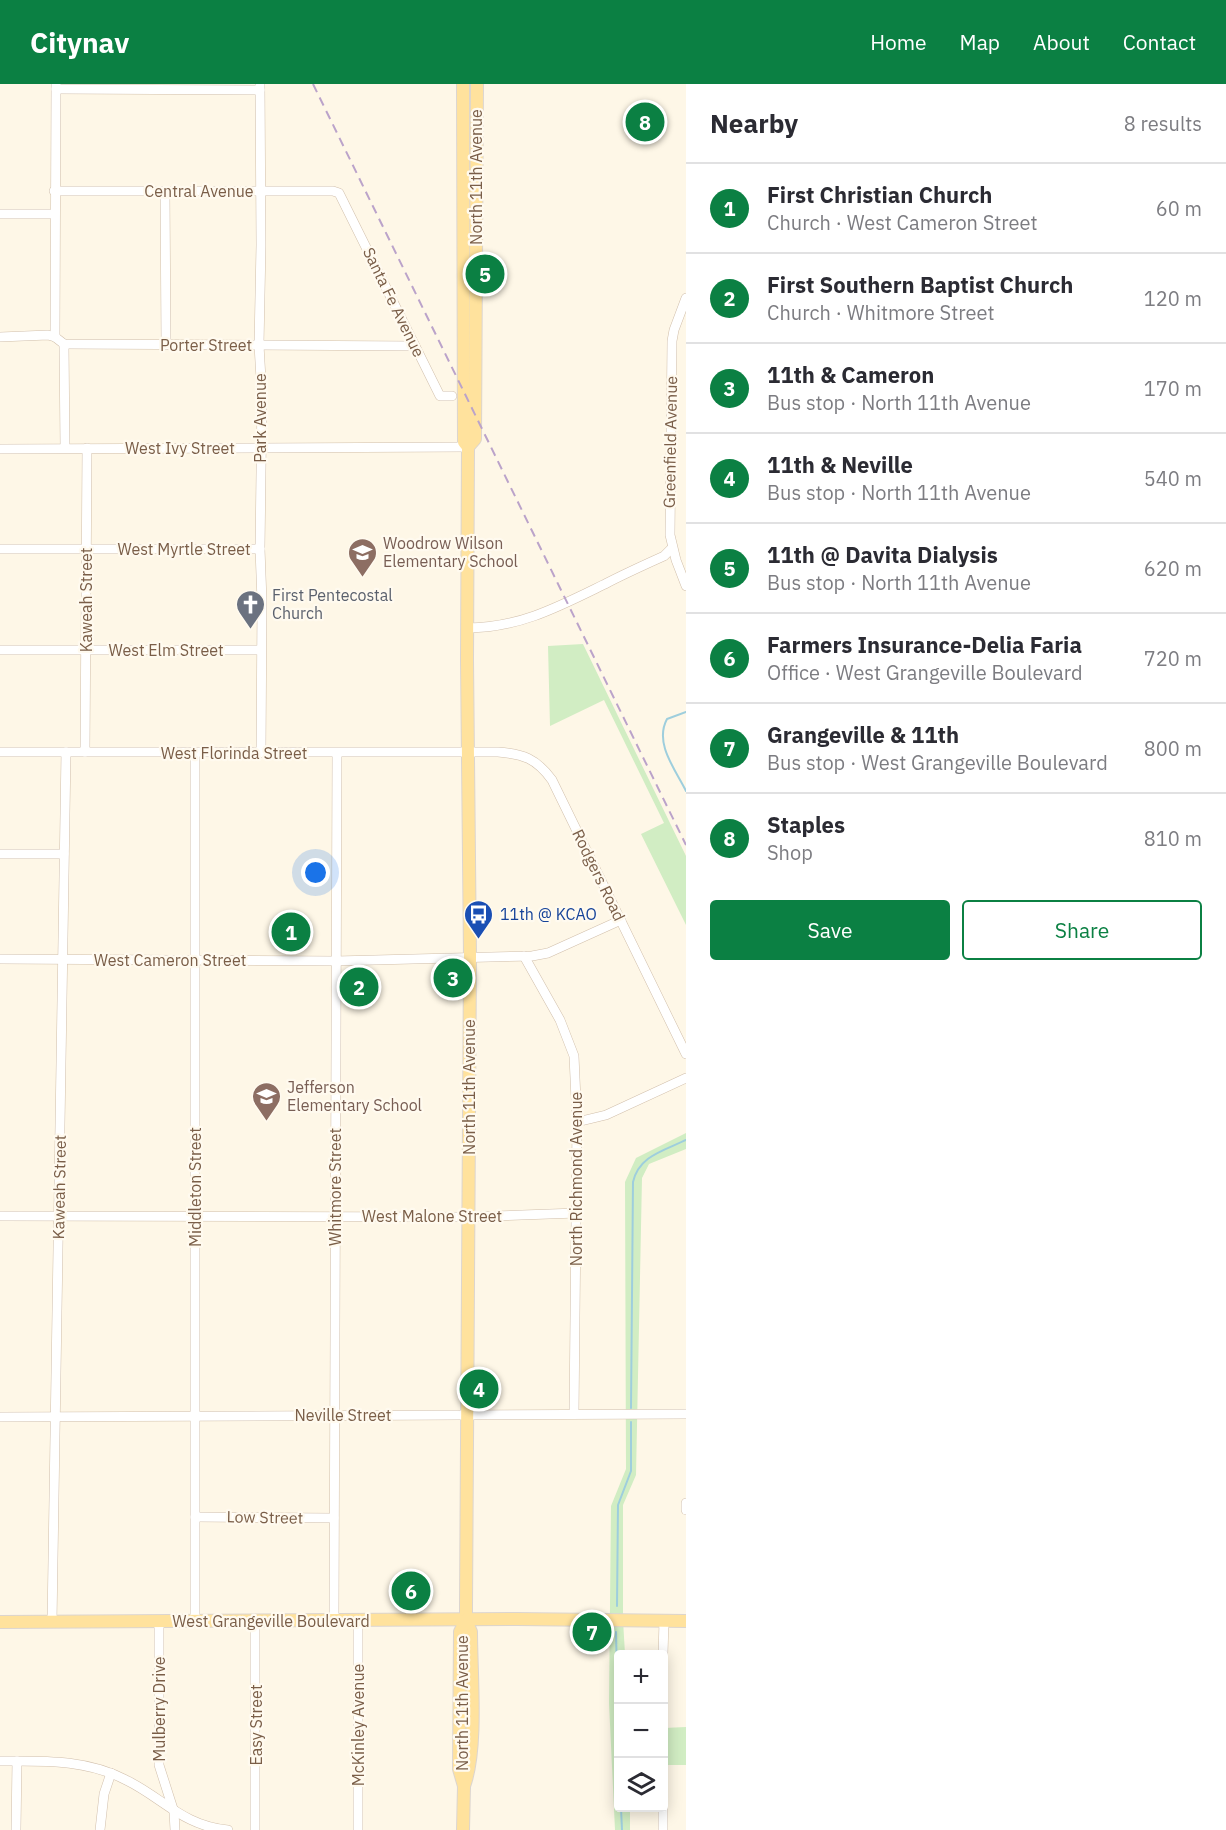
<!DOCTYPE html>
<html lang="en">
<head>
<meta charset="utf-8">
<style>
  :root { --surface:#fff; --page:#f7f7f7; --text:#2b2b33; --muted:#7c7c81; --line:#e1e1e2; --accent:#0b8043 }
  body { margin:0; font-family:"IBM Plex Sans",sans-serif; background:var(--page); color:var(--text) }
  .controls { position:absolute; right:18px; bottom:18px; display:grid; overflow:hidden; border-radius:6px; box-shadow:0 3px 15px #0003 }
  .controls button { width:54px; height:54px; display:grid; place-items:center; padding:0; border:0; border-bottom:2px solid var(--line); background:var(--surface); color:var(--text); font:30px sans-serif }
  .you { position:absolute; left:316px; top:789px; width:21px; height:21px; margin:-15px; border:4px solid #fff; border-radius:50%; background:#1a73e8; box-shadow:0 0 0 9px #1a73e833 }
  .badge { display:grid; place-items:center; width:39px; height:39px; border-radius:50%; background:var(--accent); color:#fff; font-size:20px; font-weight:700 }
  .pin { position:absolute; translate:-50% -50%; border:3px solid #fff; box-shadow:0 2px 6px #0006 }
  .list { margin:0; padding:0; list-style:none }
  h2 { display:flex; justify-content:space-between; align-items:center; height:78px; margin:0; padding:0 24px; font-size:26px }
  h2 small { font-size:20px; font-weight:400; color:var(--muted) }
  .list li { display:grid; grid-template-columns:39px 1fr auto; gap:18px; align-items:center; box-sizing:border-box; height:90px; padding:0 24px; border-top:2px solid var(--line) }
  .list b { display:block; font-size:22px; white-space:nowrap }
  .list p { margin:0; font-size:20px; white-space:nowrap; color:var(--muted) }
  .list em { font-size:20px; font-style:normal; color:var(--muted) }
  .actions { display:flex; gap:12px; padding:18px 24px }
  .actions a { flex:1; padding:14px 0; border:2px solid var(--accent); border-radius:6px; text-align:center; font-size:21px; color:var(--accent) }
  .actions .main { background:var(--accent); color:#fff }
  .icon { flex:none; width:33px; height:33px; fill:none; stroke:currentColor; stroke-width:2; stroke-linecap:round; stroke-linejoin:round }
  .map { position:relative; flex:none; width:686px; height:1746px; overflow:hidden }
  header { display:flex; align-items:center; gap:36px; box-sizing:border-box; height:84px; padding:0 30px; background:var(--accent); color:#fff }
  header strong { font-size:28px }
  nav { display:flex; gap:33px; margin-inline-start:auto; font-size:21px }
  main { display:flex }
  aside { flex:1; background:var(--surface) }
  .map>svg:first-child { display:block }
  .green { fill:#d1edc3 }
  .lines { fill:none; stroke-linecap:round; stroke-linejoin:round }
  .stream { stroke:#9ecedd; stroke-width:2 }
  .minor-casing { stroke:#d1bfab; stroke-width:10 }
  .major-casing { stroke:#dcd5cf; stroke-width:14 }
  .minor { stroke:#fff; stroke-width:9 }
  .major { stroke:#ffe29d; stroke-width:12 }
  .rail { stroke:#bba3ca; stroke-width:2; stroke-dasharray:9 6; stroke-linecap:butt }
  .labels { text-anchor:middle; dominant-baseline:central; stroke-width:4.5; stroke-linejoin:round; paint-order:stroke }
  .street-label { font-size:16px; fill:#7a5e48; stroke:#fffaef }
  .education-label { font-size:16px; fill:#785e54; stroke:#fffaef; text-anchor:start }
  .worship-label { font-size:16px; fill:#5b616d; stroke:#fffaef; text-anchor:start }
  .transit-label { font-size:16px; fill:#164399; stroke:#fffaef; text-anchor:start }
</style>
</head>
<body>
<header>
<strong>Citynav</strong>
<nav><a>Home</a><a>Map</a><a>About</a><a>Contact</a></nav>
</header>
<main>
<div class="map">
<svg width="686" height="1746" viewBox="0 0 686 1746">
  <rect width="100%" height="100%" fill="#fef7e7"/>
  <g class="green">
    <path d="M583,560L686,772V841L641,750L664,739L604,616L550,642L548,562Z"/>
    <path d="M686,1049V1065L649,1080L642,1094L636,1391L623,1421V1536L625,1570H618V1724H630V1746H615L609,1619L611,1422L626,1385L625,1098L636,1074Z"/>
    <path d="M686,1643V1681H664V1644Z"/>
  </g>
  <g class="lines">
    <g class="stream">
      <path d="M686,628L667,635C654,659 675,685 686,707"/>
      <path d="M631,1324L633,1098C639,1072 663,1067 686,1056"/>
      <path d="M617,1522L618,1421L631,1387V1338"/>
      <path d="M616,1548L618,1635"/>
      <path d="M621,1724L622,1746"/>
    </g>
    <defs>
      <g id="minor">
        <path d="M260,0L261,161L259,261L262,312L260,465L262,517L261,669"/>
        <path d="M56,5L260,6"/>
        <path d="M54,107H333L339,109L440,312H452"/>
        <path d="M165,107L166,261"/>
        <path d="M0,130H55"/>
        <path d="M686,214L674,246L672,257L670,451L676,476L686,502"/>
        <path d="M0,253L48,251L55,253L64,260L415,262"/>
        <path d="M55,253L56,0"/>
        <path d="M64,260L65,364"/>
        <path d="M0,365L468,363"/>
        <path d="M0,465H260"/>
        <path d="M468,544C519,544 560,522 605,500C624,490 644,481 664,472L672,464"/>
        <path d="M0,566H260"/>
        <path d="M0,668H498C523,670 536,674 552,696L686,970"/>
        <path d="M85,668L87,364"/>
        <path d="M0,770H64"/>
        <path d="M524,872L560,936L574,972L577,1038L574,1330"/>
        <path d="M0,875L336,877L532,872L548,869L621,836"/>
        <path d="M577,1038L606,1031L686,994"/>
        <path d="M0,1132L468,1133L577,1129"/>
        <path d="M0,1333L686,1330"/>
        <path d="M686,1419V1426"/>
        <path d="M195,1433L334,1434"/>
        <path d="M334,1536L337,669"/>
        <path d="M195,1537V669"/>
        <path d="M52,1538L66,668"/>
        <path d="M159,1538V1681L174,1728L175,1746"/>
        <path d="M663,1570L664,1537"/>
        <path d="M0,1677C44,1677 86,1675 126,1696C163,1714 183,1742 228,1746"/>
        <path d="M16,1746L17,1677"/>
        <path d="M100,1746L104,1710L111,1689"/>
        <path d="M255,1746V1537"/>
        <path d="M358,1746V1536"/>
        <path d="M663,1746V1724"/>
      </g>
      <g id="major">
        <path d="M463,0L464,358L468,363L467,576L470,873L466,1523V1536L471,1548C471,1590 478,1664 464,1702"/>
        <path d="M468,363L475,355L477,0"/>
        <path d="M0,1538L517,1535L686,1537"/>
        <path d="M463,1746L464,1702L459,1685L460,1548L466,1536"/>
      </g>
    </defs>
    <use href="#minor" class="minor-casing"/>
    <use href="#major" class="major-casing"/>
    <use href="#minor" class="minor"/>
    <use href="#major" class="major"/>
    <path class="rail" d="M313,0L686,761"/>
  </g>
  <defs>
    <symbol id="school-pin" viewBox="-11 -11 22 30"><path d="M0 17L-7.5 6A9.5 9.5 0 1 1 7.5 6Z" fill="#8d6e63" stroke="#fffaef"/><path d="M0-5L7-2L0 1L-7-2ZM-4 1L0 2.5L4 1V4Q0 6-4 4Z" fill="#fff"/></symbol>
    <symbol id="church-pin" viewBox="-11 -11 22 30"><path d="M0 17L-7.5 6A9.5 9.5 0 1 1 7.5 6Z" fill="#6b7280" stroke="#fffaef"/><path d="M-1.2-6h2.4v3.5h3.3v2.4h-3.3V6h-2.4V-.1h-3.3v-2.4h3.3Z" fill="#fff"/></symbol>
    <symbol id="bus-pin" viewBox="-11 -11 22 30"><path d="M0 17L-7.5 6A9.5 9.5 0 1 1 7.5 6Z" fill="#1a4fb4" stroke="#fffaef"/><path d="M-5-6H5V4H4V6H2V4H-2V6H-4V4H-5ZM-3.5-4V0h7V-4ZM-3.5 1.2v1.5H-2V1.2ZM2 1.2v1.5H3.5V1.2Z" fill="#fff"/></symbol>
  </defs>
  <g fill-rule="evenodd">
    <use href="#school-pin" x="346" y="452" width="33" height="45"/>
    <use href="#church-pin" x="234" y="504" width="33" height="45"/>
    <use href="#bus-pin" x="462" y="814" width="33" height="45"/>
    <use href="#school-pin" x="250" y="996" width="33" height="45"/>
  </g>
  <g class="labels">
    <g class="street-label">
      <text transform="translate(476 93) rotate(-90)">North 11th Avenue</text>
      <text x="199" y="107">Central Avenue</text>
      <text transform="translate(394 218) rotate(64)">Santa Fe Avenue</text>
      <text x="206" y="261">Porter Street</text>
      <text transform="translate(260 334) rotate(-90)">Park Avenue</text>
      <text transform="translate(670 358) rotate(-89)">Greenfield Avenue</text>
      <text x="180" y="364">West Ivy Street</text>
      <text x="184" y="465">West Myrtle Street</text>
      <text transform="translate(86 516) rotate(-90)">Kaweah Street</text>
      <text x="166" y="566">West Elm Street</text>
      <text x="234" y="669">West Florinda Street</text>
      <text transform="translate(599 791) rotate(64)">Rodgers Road</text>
      <text x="170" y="876">West Cameron Street</text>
      <text transform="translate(469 1003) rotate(-90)">North 11th Avenue</text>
      <text transform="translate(576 1095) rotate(-90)">North Richmond Avenue</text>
      <text transform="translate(59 1103) rotate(-89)">Kaweah Street</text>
      <text transform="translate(195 1103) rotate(-90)">Middleton Street</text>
      <text transform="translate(335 1103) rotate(-90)">Whitmore Street</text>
      <text x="432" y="1132">West Malone Street</text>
      <text x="343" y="1331">Neville Street</text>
      <text transform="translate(265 1433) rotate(1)">Low Street</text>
      <text x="271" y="1537">West Grangeville Boulevard</text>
      <text transform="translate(462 1619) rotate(-90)">North 11th Avenue</text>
      <text transform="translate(159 1625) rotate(-90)">Mulberry Drive</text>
      <text transform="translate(256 1641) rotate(-90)">Easy Street</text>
      <text transform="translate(358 1641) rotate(-90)">McKinley Avenue</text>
    </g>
    <g class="education-label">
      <text x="383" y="459">Woodrow Wilson<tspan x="383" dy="18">Elementary School</tspan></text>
      <text x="287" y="1003">Jefferson<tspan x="287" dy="18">Elementary School</tspan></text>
    </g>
    <g class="worship-label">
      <text x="272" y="511">First Pentecostal<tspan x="272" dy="18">Church</tspan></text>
    </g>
    <g class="transit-label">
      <text x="500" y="830">11th @ KCAO</text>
    </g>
  </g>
</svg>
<div class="controls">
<button>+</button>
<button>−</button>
<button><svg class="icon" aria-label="layers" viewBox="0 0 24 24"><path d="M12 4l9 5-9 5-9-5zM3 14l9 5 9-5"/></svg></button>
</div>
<div class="you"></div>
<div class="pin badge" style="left:291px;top:848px">1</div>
<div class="pin badge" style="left:359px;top:903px">2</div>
<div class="pin badge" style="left:453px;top:894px">3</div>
<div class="pin badge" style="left:479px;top:1305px">4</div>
<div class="pin badge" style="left:485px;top:190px">5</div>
<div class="pin badge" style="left:411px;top:1507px">6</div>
<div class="pin badge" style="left:592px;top:1548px">7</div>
<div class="pin badge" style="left:645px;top:38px">8</div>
</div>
<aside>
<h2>Nearby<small>8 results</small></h2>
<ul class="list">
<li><span class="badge">1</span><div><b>First Christian Church</b><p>Church · West Cameron Street</p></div><em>60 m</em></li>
<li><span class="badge">2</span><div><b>First Southern Baptist Church</b><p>Church · Whitmore Street</p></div><em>120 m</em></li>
<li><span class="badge">3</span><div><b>11th &amp; Cameron</b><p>Bus stop · North 11th Avenue</p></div><em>170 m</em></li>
<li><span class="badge">4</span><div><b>11th &amp; Neville</b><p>Bus stop · North 11th Avenue</p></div><em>540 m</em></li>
<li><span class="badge">5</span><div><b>11th @ Davita Dialysis</b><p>Bus stop · North 11th Avenue</p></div><em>620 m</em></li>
<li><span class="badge">6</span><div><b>Farmers Insurance-Delia Faria</b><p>Office · West Grangeville Boulevard</p></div><em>720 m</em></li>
<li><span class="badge">7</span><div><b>Grangeville &amp; 11th</b><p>Bus stop · West Grangeville Boulevard</p></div><em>800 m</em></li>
<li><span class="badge">8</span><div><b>Staples</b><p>Shop</p></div><em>810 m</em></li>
</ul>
<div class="actions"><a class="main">Save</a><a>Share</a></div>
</aside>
</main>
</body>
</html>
